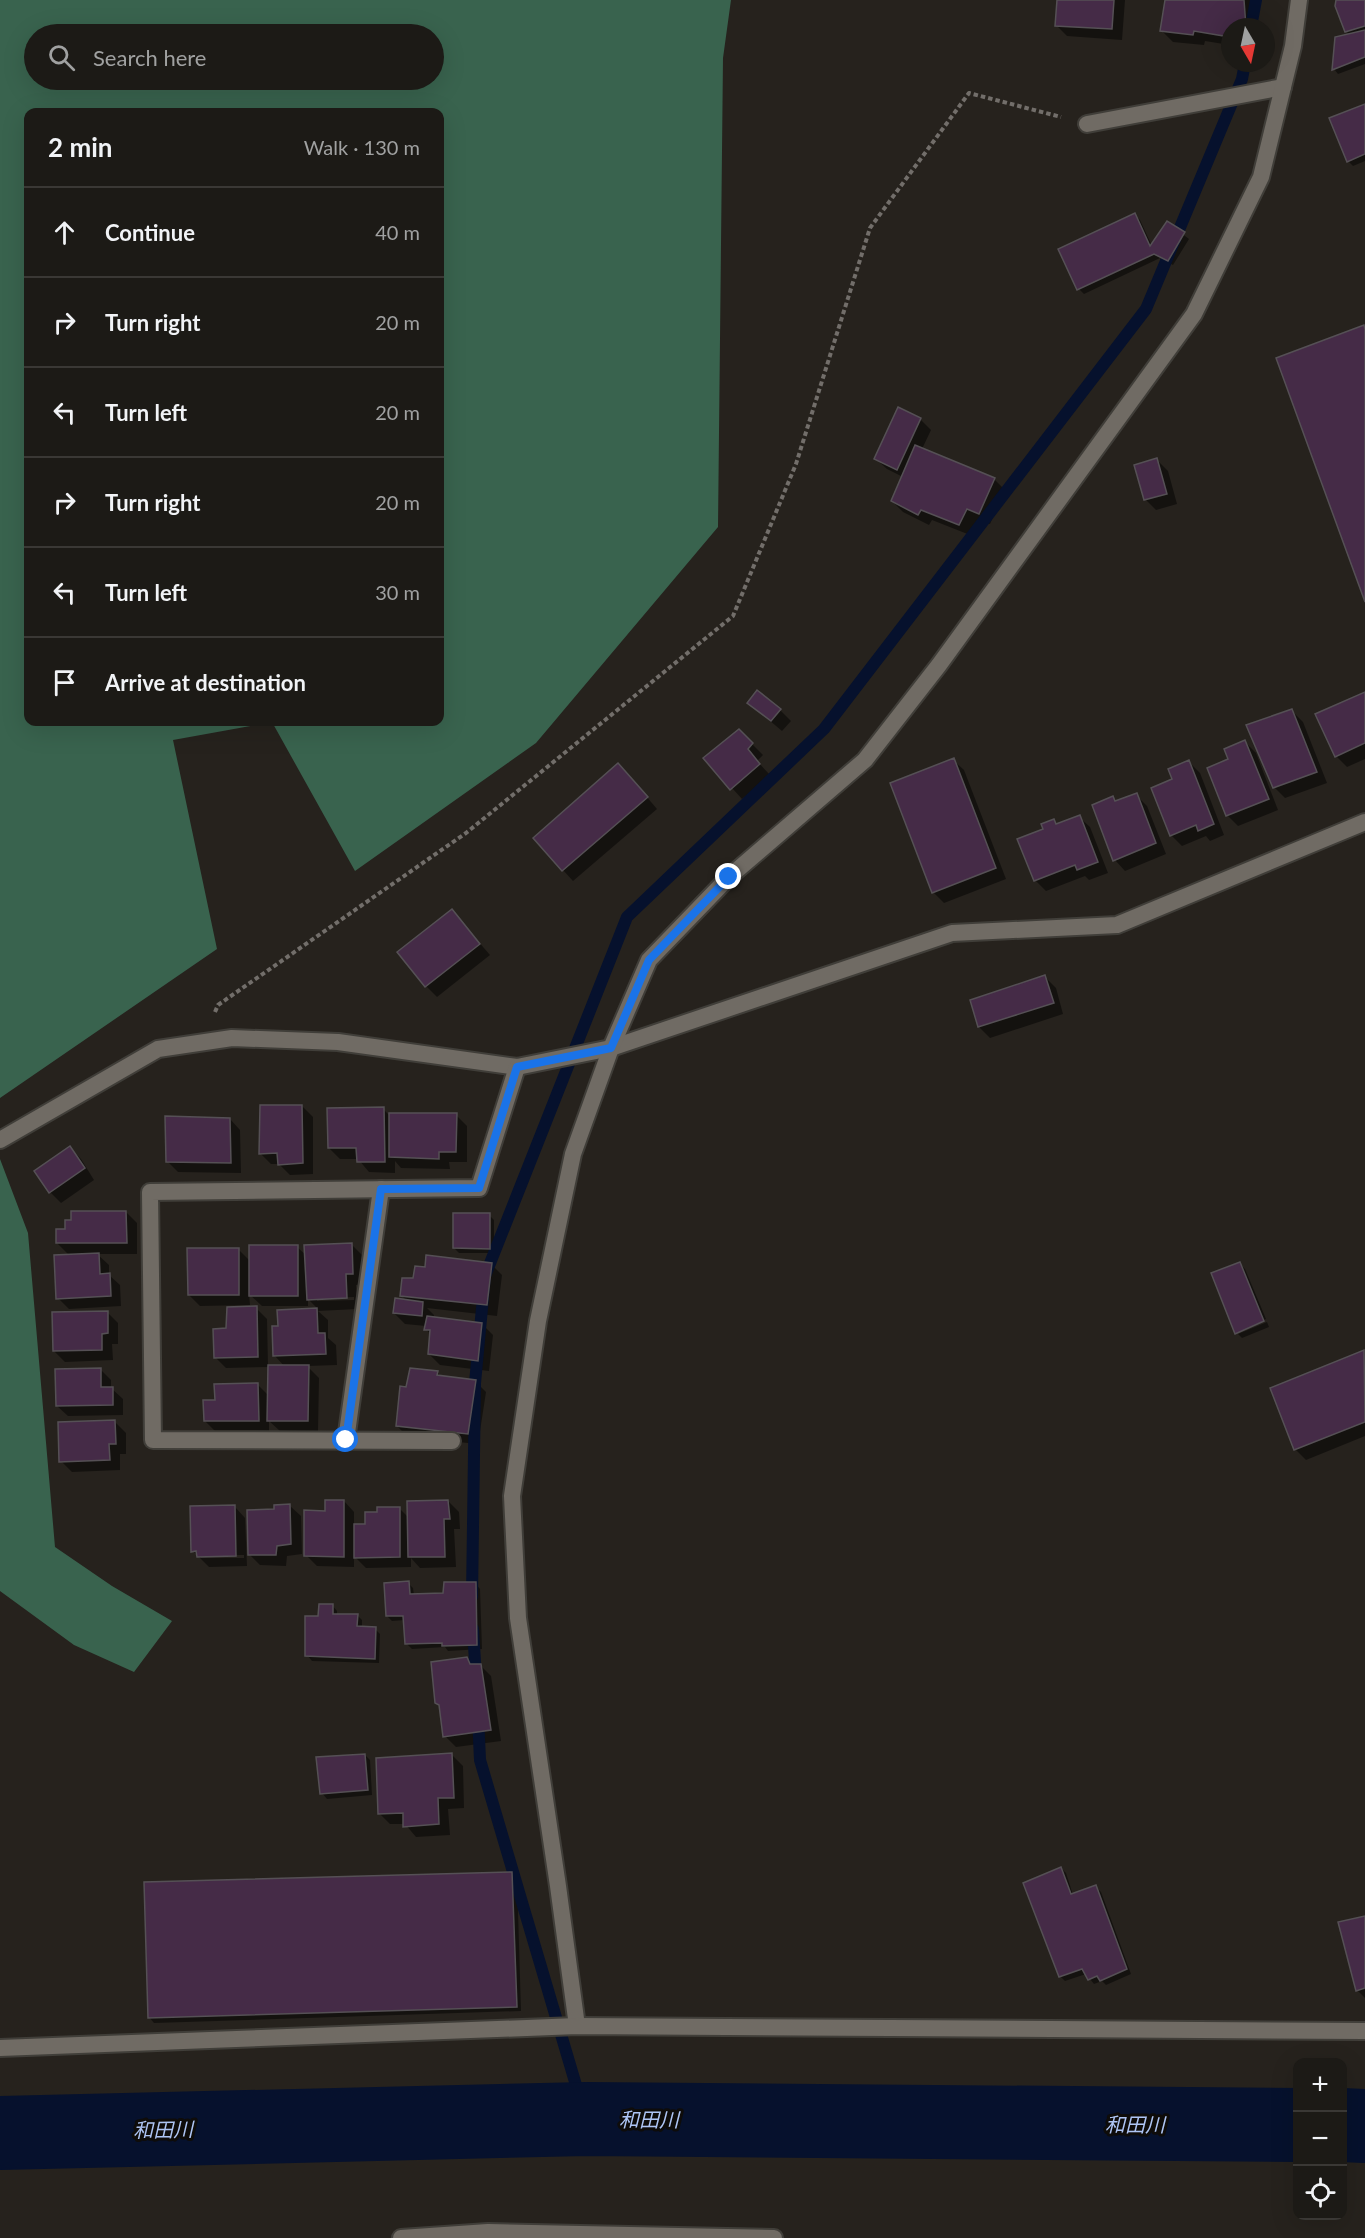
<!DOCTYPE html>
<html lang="en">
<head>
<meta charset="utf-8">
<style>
  :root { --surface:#1c1a16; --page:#292723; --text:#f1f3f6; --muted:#a0a1a1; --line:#3a3835 }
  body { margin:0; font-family:Lato,"Noto Sans JP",sans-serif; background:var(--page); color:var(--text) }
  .controls { position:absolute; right:18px; bottom:18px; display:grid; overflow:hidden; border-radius:12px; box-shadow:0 6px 24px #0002 }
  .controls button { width:54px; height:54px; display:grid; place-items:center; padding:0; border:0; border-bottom:2px solid var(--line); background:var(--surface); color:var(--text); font:30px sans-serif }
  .compass { position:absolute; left:1221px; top:18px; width:54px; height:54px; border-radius:50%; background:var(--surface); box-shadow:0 6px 24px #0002; rotate:171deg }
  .stop { position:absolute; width:18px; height:18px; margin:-14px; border:4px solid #1a73e8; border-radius:50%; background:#fff }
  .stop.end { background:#1a73e8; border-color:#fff; box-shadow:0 2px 6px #0008 }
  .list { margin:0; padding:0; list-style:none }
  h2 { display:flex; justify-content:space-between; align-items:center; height:78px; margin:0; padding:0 24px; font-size:26px }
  h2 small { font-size:20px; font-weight:400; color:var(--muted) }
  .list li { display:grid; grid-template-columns:39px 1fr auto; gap:18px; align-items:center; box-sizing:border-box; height:90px; padding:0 24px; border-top:2px solid var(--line) }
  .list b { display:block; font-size:22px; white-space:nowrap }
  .list em { font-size:20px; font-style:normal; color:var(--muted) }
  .icon { flex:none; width:33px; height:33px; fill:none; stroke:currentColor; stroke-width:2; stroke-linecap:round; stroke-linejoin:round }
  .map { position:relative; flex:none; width:1365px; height:2238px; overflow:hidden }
  .search { position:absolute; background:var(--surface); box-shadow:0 6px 24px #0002; left:24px; top:24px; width:420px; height:66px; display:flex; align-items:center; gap:15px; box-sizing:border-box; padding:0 21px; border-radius:33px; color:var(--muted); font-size:22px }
  .panel { position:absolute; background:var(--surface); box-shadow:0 6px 24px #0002; left:24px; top:108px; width:420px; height:618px; border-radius:12px }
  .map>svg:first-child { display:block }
  .forest { fill:#39634e; fill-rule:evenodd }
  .shadow { fill:#0007; fill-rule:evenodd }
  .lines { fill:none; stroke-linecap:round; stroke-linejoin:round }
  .stream { stroke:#06112d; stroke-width:12 }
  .river { stroke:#06112d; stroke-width:74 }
  .building { fill:#452b47; stroke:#555055; stroke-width:1.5 }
  .service-casing { stroke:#403e39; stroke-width:20 }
  .minor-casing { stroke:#403e39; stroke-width:20 }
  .path { stroke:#726e6a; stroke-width:4; stroke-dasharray:4.5 3; stroke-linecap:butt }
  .service { stroke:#706b64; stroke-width:16 }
  .minor { stroke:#706b64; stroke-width:16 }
  .route { stroke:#1a73e8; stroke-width:8 }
  .labels { text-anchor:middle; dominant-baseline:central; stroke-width:6; stroke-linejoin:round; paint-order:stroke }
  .water-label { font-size:20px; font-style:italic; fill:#aec5f4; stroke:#0e0c0a }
</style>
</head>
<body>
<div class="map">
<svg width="1365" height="2238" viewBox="0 0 1365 2238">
  <rect width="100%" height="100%" fill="#26221d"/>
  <g class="forest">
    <path d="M0,0H731L723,58L718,527L536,743L355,871L272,722L173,740L217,949L0,1098ZM34,34H434V80H34ZM28,112H440V722H28Z"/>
    <path d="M0,1159L28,1233L55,1547L112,1586L172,1621L134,1672L74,1645L0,1591Z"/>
  </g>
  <g class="shadow">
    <path d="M1058,0H1125L1122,40L1067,36L1056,25Z"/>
    <path d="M1166,0H1253L1255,27H1230V45L1205,41L1204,45L1173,42L1162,31Z"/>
    <path d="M1338,0H1365V64L1338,74L1334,69L1336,38L1350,35L1346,31Z"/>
    <path d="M1365,105V161L1353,166L1348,161Z"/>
    <path d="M1135,215L1140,220L1152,246L1168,223L1189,239L1173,265L1160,258L1084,294L1079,289Z"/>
    <path d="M920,419L931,430L922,449L994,479L1005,490L990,524L978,519L970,535L932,520L929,525L903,512L892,501L903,477L887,469L876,459Z"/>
    <path d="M1157,460L1168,471L1177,504L1156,510L1145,499Z"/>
    <path d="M1365,694V759L1347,767L1336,756Z"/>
    <path d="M749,703L780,710L791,721L782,731Z"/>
    <path d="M1292,711L1303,722L1327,783L1285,798L1274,787Z"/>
    <path d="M739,731L763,755L757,761L770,775L742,799L705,758Z"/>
    <path d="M1245,742L1256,753L1278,810L1238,826L1227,815Z"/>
    <path d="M953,760L964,770L1006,879L944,903L933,892Z"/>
    <path d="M1189,762L1200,773L1224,835L1210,841L1206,836L1182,846L1171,835L1174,780Z"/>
    <path d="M629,776L657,809L573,881L563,870Z"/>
    <path d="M1136,795L1147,806L1166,854L1125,871L1115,860L1113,798L1117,802Z"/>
    <path d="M1079,817L1090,827L1108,873L1089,880L1085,876L1046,891L1035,880L1045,830L1053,821L1058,825Z"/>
    <path d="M452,911L490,955L437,997L426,986Z"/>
    <path d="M1045,977L1056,988L1063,1014L990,1038L979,1027L971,1001Z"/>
    <path d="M302,1106L313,1117V1174L290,1175L279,1164H271L260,1153Z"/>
    <path d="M383,1109L389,1115H456L467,1126V1162H449L450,1169L401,1168L395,1161V1173L369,1172L358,1159H340L329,1148Z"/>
    <path d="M230,1119L240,1130L241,1173L178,1172L167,1161Z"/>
    <path d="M70,1148L81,1159L94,1180L61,1203L50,1192L36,1172Z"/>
    <path d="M126,1212L137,1223V1254H97L109,1265V1275L120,1285L121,1306L69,1309L58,1298L70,1256L57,1243L72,1222Z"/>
    <path d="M489,1215L494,1220V1253H459L454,1248Z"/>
    <path d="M351,1244L362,1255L364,1284L356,1285L357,1309L318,1311L328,1320V1338L336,1345L337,1365L307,1366L319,1378L318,1431H280L269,1421V1431L216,1432L205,1421L216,1402L258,1385L269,1396V1367L226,1368L215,1357L228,1329L256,1308L267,1319L268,1366L285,1367L275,1356L279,1327L278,1312L318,1309L308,1299V1306H262L249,1294L250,1305L200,1306L189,1295L238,1249L250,1261L297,1247L307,1256ZM354,1297V1300L317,1301V1298Z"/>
    <path d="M491,1264L502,1275L497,1316L427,1308L434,1315L433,1318L482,1324L493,1335L489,1371L440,1365L429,1354L431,1335L426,1329V1326L405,1324L394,1313L408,1302L402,1296L414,1279L426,1269Z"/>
    <path d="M1240,1264L1245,1269L1266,1319L1237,1331Z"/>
    <path d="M107,1312L118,1323V1344H112L113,1360L65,1362L54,1351Z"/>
    <path d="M1267,1322L1269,1327L1242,1338L1238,1334Z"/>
    <path d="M1364,1352L1365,1436L1306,1460L1295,1449L1272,1389Z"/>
    <path d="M100,1369L111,1380V1388L123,1399V1415L68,1416L57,1406Z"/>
    <path d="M411,1370L438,1373L443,1378L475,1381L486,1392L478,1444L408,1437L397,1426Z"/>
    <path d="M115,1422L126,1433V1454H120V1470L72,1472L61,1461Z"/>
    <path d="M344,1501L354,1512V1525H367L378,1513L399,1508L409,1518L448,1501L459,1512L460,1529H454L456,1567L420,1568L411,1558V1567L366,1568L354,1556V1567L317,1566L306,1555L326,1513Z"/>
    <path d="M290,1506L301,1516L302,1554L287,1556L286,1566L260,1565L249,1554L275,1511Z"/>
    <path d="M235,1507L245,1518L247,1566L209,1567L193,1551ZM201,1555H244V1558H201Z"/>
    <path d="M408,1583L413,1588L414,1595L445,1594L475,1583L480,1589L482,1649L448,1651L445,1647L412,1649L407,1644L405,1620L392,1621L387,1616Z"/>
    <path d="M332,1605L337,1611V1615H357L362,1620V1628L375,1629L380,1634L379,1663L312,1661L307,1655L320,1617Z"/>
    <path d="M467,1658L474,1665H480L491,1676L501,1741L456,1747L445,1736L441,1707L437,1703Z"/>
    <path d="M365,1755L370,1760L372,1795L327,1799L322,1793Z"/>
    <path d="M452,1755L463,1766L464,1808L448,1809L450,1835L416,1837L405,1824H390L379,1813Z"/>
    <path d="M1061,1868L1066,1873L1073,1895L1096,1887L1101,1892L1131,1974L1106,1985L1102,1981L1094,1984L1086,1974L1065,1981L1060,1976Z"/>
    <path d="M512,1873L517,1878L521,2011L154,2023L149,2017Z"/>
    <path d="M1365,1917V1998L1357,1990Z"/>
  </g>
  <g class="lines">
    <g class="stream">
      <path d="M1251,27L1256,0"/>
      <path d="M472,1597L475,1383L485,1276L627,917L824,729L1146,309L1242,79L1245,63"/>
      <path d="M473,1629L476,1678"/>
      <path d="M478,1716L480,1760L586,2119"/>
    </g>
    <g class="river">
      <path d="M1342,2125L1365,2126"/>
      <path d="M0,2133L586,2119L1298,2125"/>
    </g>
  </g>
  <g class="building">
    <path d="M1057,0H1114L1112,29L1055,26Z"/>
    <path d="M1165,0H1244L1246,27H1230V37L1194,31L1193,35L1160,31Z"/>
    <path d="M1336,0H1365V26L1345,32L1335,6Z"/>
    <path d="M1365,30V57L1332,70L1335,37Z"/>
    <path d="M1365,104V154L1347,162L1329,118Z"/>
    <path d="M1135,213L1150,246L1167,221L1185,232L1168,261L1154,254L1077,290L1058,249Z"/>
    <path d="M1364,325L1365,329V602L1276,358Z"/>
    <path d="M898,407L921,418L897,470L874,459Z"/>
    <path d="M915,445L995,478L979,514L967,509L959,525L921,510L918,515L891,501Z"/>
    <path d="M1157,458L1167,494L1144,500L1134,465Z"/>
    <path d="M757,690L781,709L771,721L747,703Z"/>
    <path d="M1365,692V743L1335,757L1315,714Z"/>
    <path d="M1292,709L1317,772L1273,788L1246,725Z"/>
    <path d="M739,729L753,743L748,749L760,764L730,790L703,758Z"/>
    <path d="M1245,740L1269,799L1226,816L1207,768L1228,759L1224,749Z"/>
    <path d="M954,758L996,868L932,893L890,783Z"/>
    <path d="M1189,760L1214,824L1198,831L1196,825L1170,836L1151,788L1172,779L1168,769Z"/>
    <path d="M618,763L648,797L562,871L533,838Z"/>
    <path d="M1137,793L1156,843L1113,861L1092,805L1113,796L1115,801Z"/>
    <path d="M1080,815L1098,862L1077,870L1075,865L1034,881L1017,839L1043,829L1041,824L1054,819L1056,824Z"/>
    <path d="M452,909L480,944L425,987L397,952Z"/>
    <path d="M1045,975L1054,1003L978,1027L970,1000Z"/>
    <path d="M260,1105H302L303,1163L278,1165L277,1153L259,1154Z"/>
    <path d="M384,1107L385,1162H357L356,1148H328L327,1108Z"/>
    <path d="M389,1113H457L456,1152H439V1159L389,1157Z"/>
    <path d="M165,1116L230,1118L231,1163L166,1162Z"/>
    <path d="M70,1146L85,1168L49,1193L34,1171Z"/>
    <path d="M71,1211H126L127,1243H56V1229H65V1220H71Z"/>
    <path d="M453,1213H490V1249L453,1248Z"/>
    <path d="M352,1243L353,1274H346L347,1298L307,1300L304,1245Z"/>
    <rect x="249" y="1245" width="49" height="51"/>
    <path d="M187,1248H239V1295H188Z"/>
    <path d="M99,1253L100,1274L110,1273L111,1296L56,1299L54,1255Z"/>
    <path d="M426,1255L492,1263L487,1305L400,1296L402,1278H413L415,1266L425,1267Z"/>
    <path d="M1240,1262L1264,1321L1235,1334L1211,1273Z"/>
    <path d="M395,1298L423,1302L422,1316L393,1313Z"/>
    <path d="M257,1306L258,1357L214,1358L213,1329L226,1328L227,1307Z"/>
    <path d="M317,1308L318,1333H325L326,1354L273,1356L272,1326H278L277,1310Z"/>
    <path d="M108,1311V1333L102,1334V1350L53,1351L52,1312Z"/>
    <path d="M427,1316L482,1323L478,1361L428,1354L430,1330H424Z"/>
    <path d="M1364,1350L1365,1422L1294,1450L1270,1388Z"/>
    <path d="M268,1365H309L308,1421H267Z"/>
    <path d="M101,1368V1387H113V1405L56,1406L55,1369Z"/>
    <path d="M410,1368L438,1371L437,1375L476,1380L468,1434L396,1426L400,1386L406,1387Z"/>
    <path d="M258,1383L259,1421H204L203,1400H215L214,1384Z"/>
    <path d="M115,1420L116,1444H109L110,1460L59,1462L58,1422Z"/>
    <path d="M325,1500H344V1557L304,1556V1510L325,1511Z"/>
    <path d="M448,1500L450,1519H444L445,1557H408L407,1501Z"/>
    <path d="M290,1504L291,1544L277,1546L276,1555H248L247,1510L274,1509V1505Z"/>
    <path d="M235,1505L236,1556L197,1557L196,1551L191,1552L190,1506Z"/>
    <path d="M377,1507H400V1557L354,1558V1524H365V1512H377Z"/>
    <path d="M409,1581L410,1594L443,1593L444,1582H476L477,1645L442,1646V1643L405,1644L403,1616H386L384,1583Z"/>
    <path d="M319,1604H333V1614H358L357,1626L376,1627L375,1659L305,1656V1616H318Z"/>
    <path d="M467,1657L470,1664H481L491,1730L443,1737L439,1705L435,1703L431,1662Z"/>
    <path d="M452,1753L454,1798H438L439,1824L403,1827V1813L378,1814L376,1758Z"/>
    <path d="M365,1754L368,1790L320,1794L316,1757Z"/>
    <path d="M1061,1867L1071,1894L1096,1885L1127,1969L1100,1981L1097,1976L1088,1980L1082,1969L1059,1977L1023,1883Z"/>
    <path d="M512,1872L517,2007L148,2018L144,1882Z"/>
    <path d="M1365,1916V1988L1356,1991L1338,1922Z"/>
  </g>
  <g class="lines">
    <defs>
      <path id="service" d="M1087,124L1283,87"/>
      <g id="minor">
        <path d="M0,1140L158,1049L232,1038L338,1042L517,1067L611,1048L952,933L1117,925L1365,822"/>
        <path d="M346,1440L381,1189"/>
        <path d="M452,1441L153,1440L150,1192L479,1188L517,1067"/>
        <path d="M577,2026L558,1886L518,1618L512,1496L538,1321L573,1154L611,1048L649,960L729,877L865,760L939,665L1194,314L1261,177L1293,46L1299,0"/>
        <path d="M0,2048L577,2026L1365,2031"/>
        <path d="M401,2238L488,2232L774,2238"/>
      </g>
    </defs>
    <use href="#service" class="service-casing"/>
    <use href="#minor" class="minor-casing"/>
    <path class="path" d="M215,1012L218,1005L466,833L733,616L796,464L870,228L969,93L1061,117"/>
    <use href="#service" class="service"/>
    <use href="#minor" class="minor"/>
  </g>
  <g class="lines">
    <path class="route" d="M346,1440L381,1189L479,1188L517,1067L611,1048L649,960L729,877"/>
  </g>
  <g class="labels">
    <g class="water-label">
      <text x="649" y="2119">和田川</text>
      <text x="1135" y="2124">和田川</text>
      <text transform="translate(163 2129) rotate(-1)">和田川</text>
    </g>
  </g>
</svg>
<div class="controls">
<button>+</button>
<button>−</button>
<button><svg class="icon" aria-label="locate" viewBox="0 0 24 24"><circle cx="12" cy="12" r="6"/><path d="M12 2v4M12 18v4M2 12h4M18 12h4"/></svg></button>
</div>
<svg class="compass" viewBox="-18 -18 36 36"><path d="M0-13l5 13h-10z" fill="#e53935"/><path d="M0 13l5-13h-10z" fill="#a0a1a1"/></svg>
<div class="stop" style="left:346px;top:1440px"></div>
<div class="stop end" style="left:729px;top:877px"></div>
<div class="search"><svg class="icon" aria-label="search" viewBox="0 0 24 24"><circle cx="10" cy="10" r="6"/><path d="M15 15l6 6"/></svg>Search here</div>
<section class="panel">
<h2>2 min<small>Walk · 130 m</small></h2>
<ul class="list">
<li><svg class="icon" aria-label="ahead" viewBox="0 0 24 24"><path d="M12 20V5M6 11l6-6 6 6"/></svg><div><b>Continue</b></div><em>40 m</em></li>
<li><svg class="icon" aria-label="right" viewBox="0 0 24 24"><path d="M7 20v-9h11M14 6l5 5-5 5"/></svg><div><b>Turn right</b></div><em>20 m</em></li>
<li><svg class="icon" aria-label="left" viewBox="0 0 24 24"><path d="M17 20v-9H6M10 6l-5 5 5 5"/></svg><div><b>Turn left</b></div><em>20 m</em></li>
<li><svg class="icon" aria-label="right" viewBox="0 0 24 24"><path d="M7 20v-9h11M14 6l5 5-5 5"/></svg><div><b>Turn right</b></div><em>20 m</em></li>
<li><svg class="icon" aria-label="left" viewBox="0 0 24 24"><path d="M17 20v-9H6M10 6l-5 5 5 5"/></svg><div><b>Turn left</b></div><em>30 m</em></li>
<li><svg class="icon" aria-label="arrive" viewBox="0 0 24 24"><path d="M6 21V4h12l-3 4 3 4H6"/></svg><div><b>Arrive at destination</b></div></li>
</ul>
</section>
</div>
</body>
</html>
